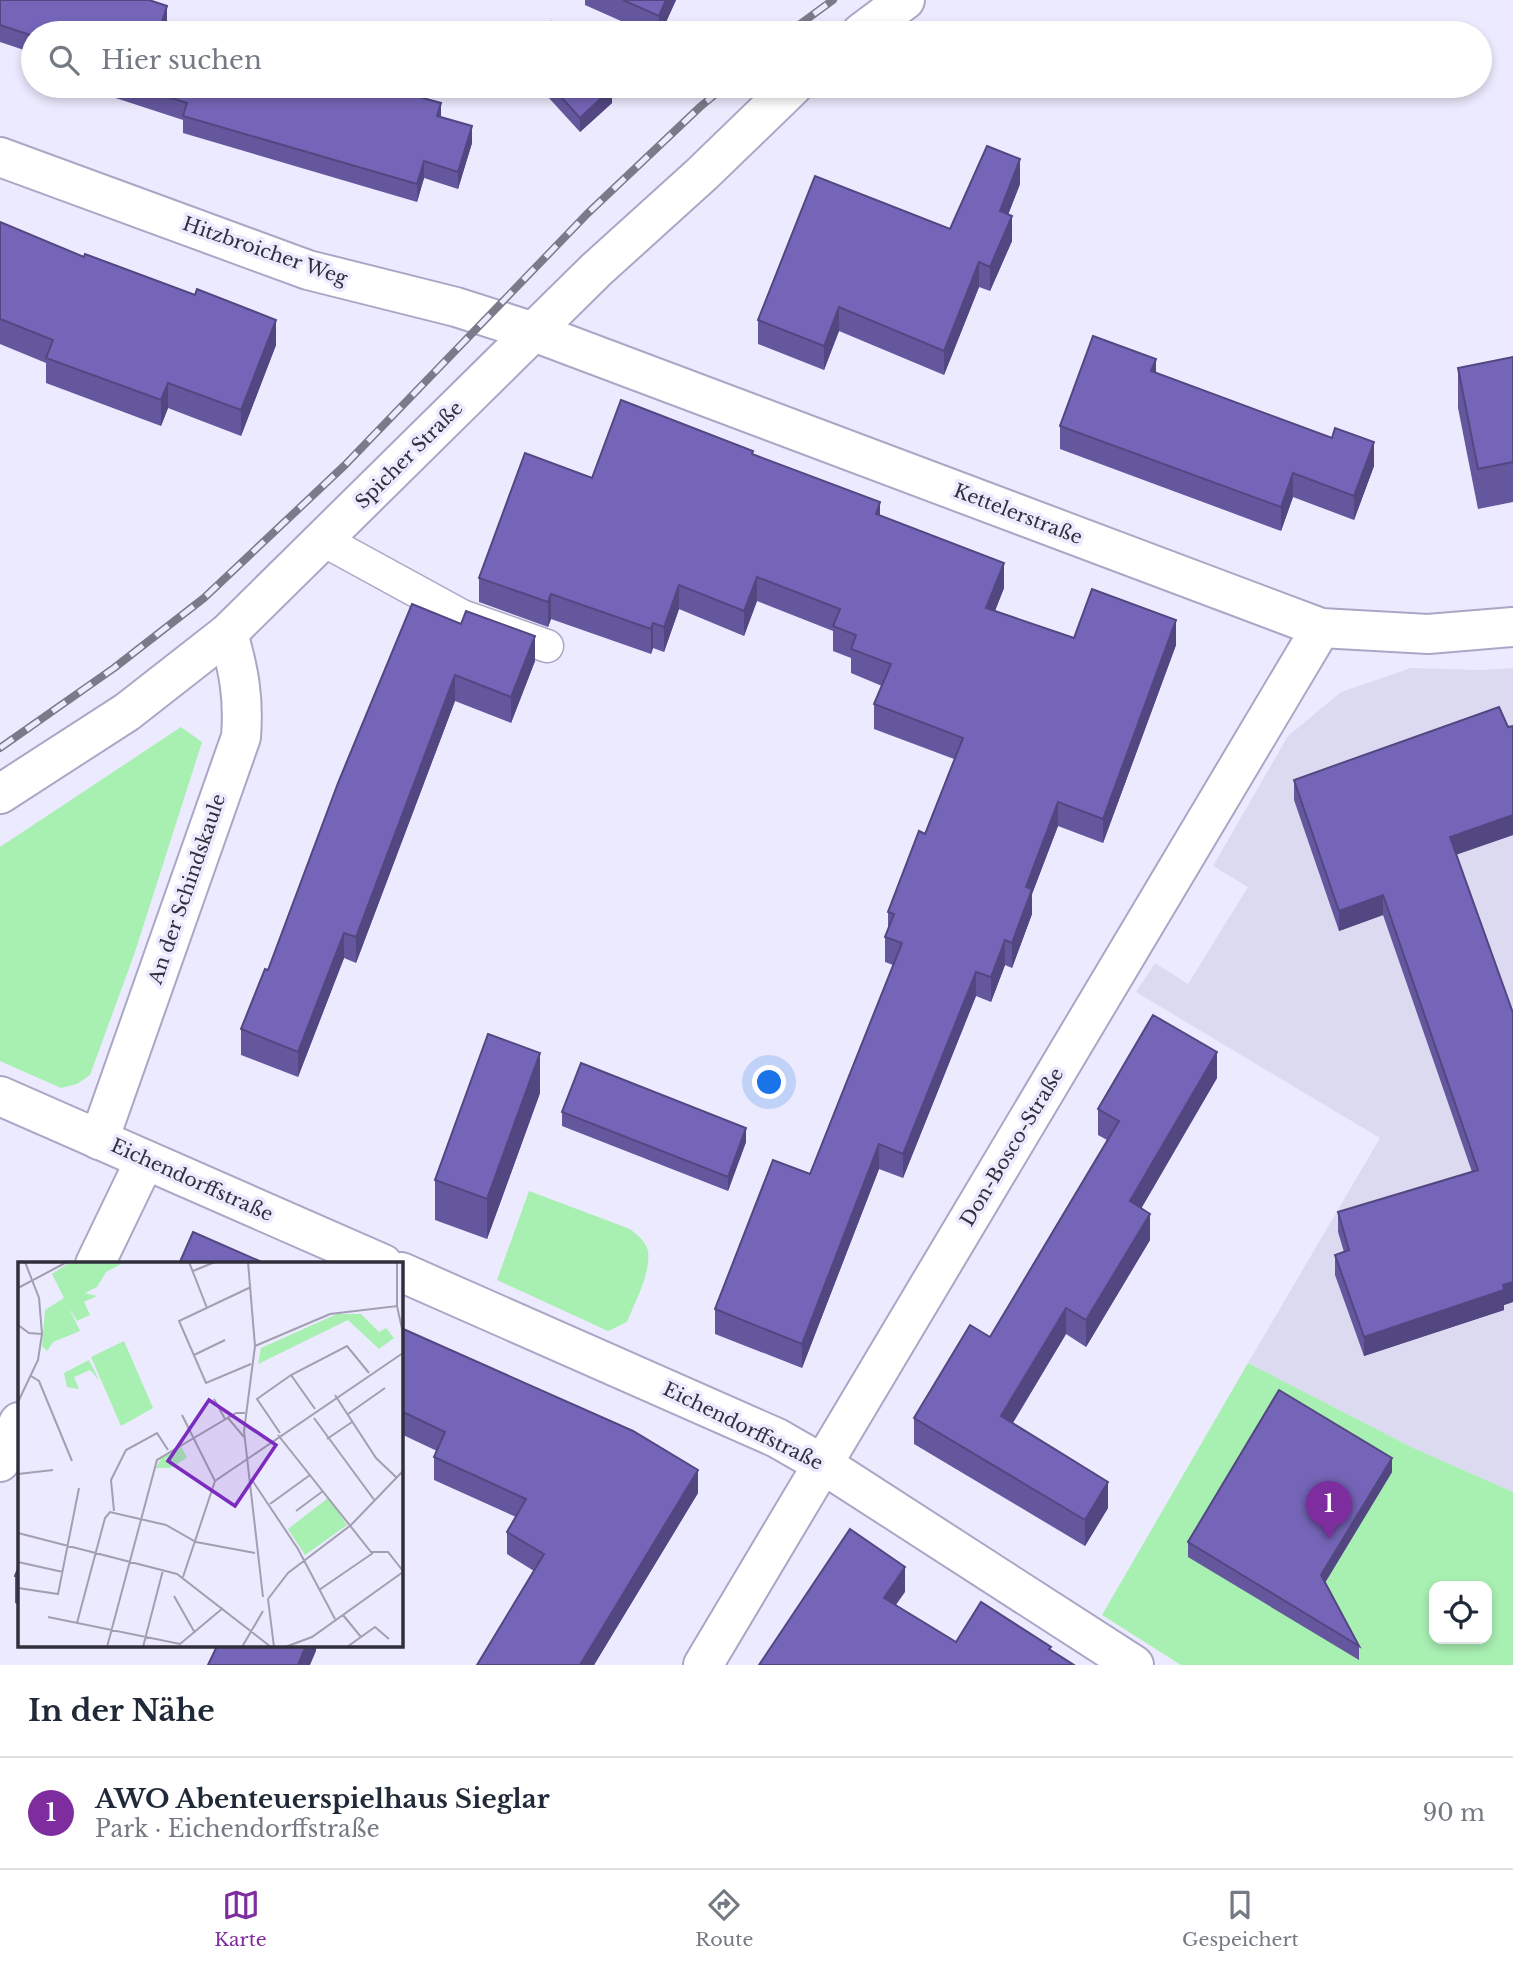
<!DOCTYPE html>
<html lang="de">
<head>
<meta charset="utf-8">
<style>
  :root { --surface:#fff; --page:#f2f2f3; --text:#1f2937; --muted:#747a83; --line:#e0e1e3; --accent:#7e2d9e }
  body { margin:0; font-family:"Libre Baskerville",serif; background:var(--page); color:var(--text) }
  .controls { position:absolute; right:21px; bottom:21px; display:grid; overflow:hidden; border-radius:14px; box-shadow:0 4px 10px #0003 }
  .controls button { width:63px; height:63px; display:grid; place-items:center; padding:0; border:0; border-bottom:2px solid var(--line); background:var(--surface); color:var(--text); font:35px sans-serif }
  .you { position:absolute; left:770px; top:1083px; width:24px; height:24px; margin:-18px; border:5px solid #fff; border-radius:50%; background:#1a73e8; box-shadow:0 0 0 10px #1a73e833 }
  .badge { display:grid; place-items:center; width:46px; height:46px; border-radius:50%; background:var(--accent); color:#fff; font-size:23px; font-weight:700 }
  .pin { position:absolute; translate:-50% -58px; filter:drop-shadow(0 2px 4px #0008) }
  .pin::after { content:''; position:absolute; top:37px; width:24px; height:21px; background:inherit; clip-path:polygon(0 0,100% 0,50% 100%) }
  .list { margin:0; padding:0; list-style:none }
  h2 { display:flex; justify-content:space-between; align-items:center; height:91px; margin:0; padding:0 28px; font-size:30px }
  h2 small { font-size:23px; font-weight:400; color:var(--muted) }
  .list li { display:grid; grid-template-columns:46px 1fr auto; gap:21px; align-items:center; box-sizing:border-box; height:112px; padding:0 28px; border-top:2px solid var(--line) }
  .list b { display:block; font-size:26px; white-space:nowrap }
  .list p { margin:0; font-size:23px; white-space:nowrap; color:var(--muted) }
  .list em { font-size:23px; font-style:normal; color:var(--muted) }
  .icon { flex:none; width:38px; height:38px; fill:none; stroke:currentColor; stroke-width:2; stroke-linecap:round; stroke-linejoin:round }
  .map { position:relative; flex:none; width:1513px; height:1665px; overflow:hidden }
  .search { position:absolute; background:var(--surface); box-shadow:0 4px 10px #0003; left:21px; right:21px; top:21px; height:77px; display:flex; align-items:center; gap:18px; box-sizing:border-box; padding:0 24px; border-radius:38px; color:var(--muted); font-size:26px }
  .sheet { height:203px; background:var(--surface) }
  nav { display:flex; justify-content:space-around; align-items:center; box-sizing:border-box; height:98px; border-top:2px solid var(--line); background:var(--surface); font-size:19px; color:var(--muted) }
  nav a { display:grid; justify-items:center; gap:4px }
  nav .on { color:var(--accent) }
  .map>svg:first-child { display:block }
  .built { fill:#dcdaf1 }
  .green { fill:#a8efb2; fill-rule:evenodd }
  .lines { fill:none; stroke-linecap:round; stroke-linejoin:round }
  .lane-casing { stroke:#aaa7c6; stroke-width:35 }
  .street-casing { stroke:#aaa7c6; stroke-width:42 }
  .secondary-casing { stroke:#aaa7c6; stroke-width:42 }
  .lane { stroke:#fff; stroke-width:32 }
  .street { stroke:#fff; stroke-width:38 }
  .secondary { stroke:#fff; stroke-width:38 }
  .rail-casing { stroke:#7b7a89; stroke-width:8 }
  .rail { stroke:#eceafe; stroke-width:5; stroke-dasharray:16; stroke-linecap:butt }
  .wall { fill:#65579e }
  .shaded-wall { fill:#524781 }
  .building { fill:#7565b8; stroke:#524781; stroke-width:2 }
  .labels { text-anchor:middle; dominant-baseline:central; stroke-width:7; stroke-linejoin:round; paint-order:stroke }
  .street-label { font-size:19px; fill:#302f3b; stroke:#eceafe }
  .inset-road { fill:none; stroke:#a19fb0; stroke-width:2 }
  .view { fill:#7b2cbf; fill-opacity:0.15; stroke:#7b2cbf; stroke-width:3.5 }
  .inset-edge { fill:none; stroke:#302f3b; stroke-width:3.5 }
</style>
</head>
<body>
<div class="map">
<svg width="1513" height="1665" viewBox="0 0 1513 1665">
  <rect width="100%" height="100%" fill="#eceafe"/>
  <path class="built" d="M1411,668L1481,670L1513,668V1492L1411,1447L1248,1363L1380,1138L1136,992L1155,963L1188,984L1248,887L1213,866L1288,736L1341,692Z"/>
  <g class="green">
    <path d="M181,727L202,742L135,952L90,1075L77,1084L61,1088L0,1061V847Z"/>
    <path d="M529,1191L630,1229C637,1235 646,1241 648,1251C651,1273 635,1302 627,1322L608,1331L497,1280Z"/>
    <path d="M1248,1363L1411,1447L1513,1492V1665H1181L1102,1615ZM1434,1586H1487V1639H1434Z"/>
  </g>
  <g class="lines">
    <defs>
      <path id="lane" d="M323,540L462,616L547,646"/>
      <g id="street">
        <path d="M0,157L308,270L456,307L534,332L1321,628L1428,634L1513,627"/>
        <path d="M0,1096L383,1264"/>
        <path d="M99,1140L241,737C244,698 239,671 228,633"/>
        <path d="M95,1264L145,1160"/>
        <path d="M401,1272L777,1438L824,1465L1134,1665"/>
        <path d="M0,1462L19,1422"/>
        <path d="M703,1665L1321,628"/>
      </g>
      <g id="secondary">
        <path d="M861,33L905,0"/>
        <path d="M0,794L127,712L228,633L597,269L702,174L793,86"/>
      </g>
    </defs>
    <use href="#lane" class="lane-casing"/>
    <use href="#street" class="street-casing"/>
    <use href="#secondary" class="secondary-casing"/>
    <use href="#lane" class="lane"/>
    <use href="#street" class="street"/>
    <use href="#secondary" class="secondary"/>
    <defs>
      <g id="rail">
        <path d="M788,33L833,0"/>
        <path d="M0,748L114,668L204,598L345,465L588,213L700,107L725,86"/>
      </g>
    </defs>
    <use href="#rail" class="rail-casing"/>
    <use href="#rail" class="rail"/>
  </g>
  <g class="wall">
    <path d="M0,0L167,24L166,27L33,33V53L0,42Z"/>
    <path d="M585,0H676L661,33H648L585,5Z"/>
    <path d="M85,86H379L441,117L472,143L458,189L424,178L417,202L183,133V120L85,88Z"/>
    <path d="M538,86H610L612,103L580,132Z"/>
    <path d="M1020,184L1008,215L1012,241L990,291L979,287L944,375L839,331L824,370L758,344V320L950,229Z"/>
    <path d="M0,222L276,345L241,436L168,408L161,426L46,383V363L0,344Z"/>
    <path d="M1513,357V502L1478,509L1458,408V368Z"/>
    <path d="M1156,372L1374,466L1354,520L1293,497L1281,531L1060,449V426Z"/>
    <path d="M753,454L880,516L1004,588L995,611L1074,638L1176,645L1103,843L1058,826L1032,894V914L1012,968L1005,965L991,1002L976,996L903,1178L879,1169L802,1368L715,1334V1309L810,1174L893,965L885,962V937L888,929V912L925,834L954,759L874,729V704L882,686L851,673V658L833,651V631L757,601L744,636L679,609L664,652L653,648L651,654L551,619L548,627L479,602V578L592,478Z"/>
    <path d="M412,604L535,661L511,723L455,701L356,963L344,958L298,1077L241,1055V1029L268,970Z"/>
    <path d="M1513,726V835L1456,854L1513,1013V1302L1504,1305V1310L1364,1356L1335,1275V1255L1344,1252L1338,1232V1212L1472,1172L1383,915L1339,931L1294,800V780Z"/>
    <path d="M1217,1078L1141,1208L1150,1240L1086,1347L1066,1334L1013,1423L1108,1508L1085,1546L914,1444V1418L990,1337L1107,1140L1098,1135V1109Z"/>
    <path d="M540,1093L487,1239L435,1220V1180Z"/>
    <path d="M562,1112L746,1142L728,1191L562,1126Z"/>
    <path d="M401,1328L698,1493L594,1665H477L534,1571L507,1554V1532L516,1517L434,1480V1457L437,1451L401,1434Z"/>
    <path d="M1392,1472L1325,1583L1359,1646V1660L1188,1557V1542Z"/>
    <path d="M19,1566V1605L15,1603V1576Z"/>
  </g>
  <g class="shaded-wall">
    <path d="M666,0H676L661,33H659V16Z"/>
    <path d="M167,6V24L164,33L161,25Z"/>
    <path d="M612,88V103L580,132V118Z"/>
    <path d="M441,103V120L437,116Z"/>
    <path d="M472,126V143L458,189V172Z"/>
    <path d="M1020,159V184L1000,235V211Z"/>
    <path d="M424,161V178L417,202V184Z"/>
    <path d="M1012,216V241L990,291V267Z"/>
    <path d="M979,262V287L944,375V351Z"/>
    <path d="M839,307V331L824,370V346Z"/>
    <path d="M276,320V345L241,436V410Z"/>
    <path d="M1156,359V383L1151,371Z"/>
    <path d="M168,383V408L161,426V400Z"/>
    <path d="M1374,442V466L1354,520V496Z"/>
    <path d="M1293,473V497L1281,531V507Z"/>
    <path d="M880,502V527L876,514Z"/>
    <path d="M1004,563V588L986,633V608Z"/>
    <path d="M757,577V601L744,636V611Z"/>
    <path d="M679,585V609L664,652V627Z"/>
    <path d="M551,594V619L548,627V602Z"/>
    <path d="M1176,620V645L1103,843V819Z"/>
    <path d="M653,623V648L651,654V629Z"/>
    <path d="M535,636V661L511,723V697Z"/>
    <path d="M455,675V701L356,963V937Z"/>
    <path d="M1058,802V826L1032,894V914L1012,968V943L1026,887Z"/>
    <path d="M1513,815V835L1450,857V837Z"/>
    <path d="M1383,895V915L1339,931V911Z"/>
    <path d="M344,933V958L298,1077V1052Z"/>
    <path d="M1005,940V965L991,1002V977Z"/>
    <path d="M976,972V996L903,1178V1154Z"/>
    <path d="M1217,1052V1078L1130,1228V1201Z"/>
    <path d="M540,1053V1093L487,1239V1199Z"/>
    <path d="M746,1128V1142L728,1191V1177Z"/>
    <path d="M879,1144V1169L802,1368V1344Z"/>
    <path d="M1150,1214V1240L1086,1347V1320Z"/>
    <path d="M1513,1282V1302L1504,1305V1310L1364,1356V1337Z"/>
    <path d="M1066,1308V1334L1001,1442V1416Z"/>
    <path d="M1392,1458V1472L1321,1589V1575Z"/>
    <path d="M698,1470V1493L594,1665H580Z"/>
    <path d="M1108,1482V1508L1085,1546V1520Z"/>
    <path d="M905,1567V1592L884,1622V1598Z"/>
    <path d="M306,1646H316V1651L310,1665H298Z"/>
  </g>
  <g class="building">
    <path d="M0,0H149L167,6L161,25L189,33H33V36L0,25Z"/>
    <path d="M623,0H666L659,16Z"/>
    <path d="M551,22L561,33H538Z"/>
    <path d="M133,86H379L441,103L437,116L472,126L458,172L424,161L417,184L183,116L187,103Z"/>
    <path d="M551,86H610L612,88L580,118Z"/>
    <path d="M987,146L1020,159L1000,211L1012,216L990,267L979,262L944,351L839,307L824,346L758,320L815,176L950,229Z"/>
    <path d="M0,222L84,257L85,254L195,295L197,289L276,320L241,410L168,383L161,400L46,358L53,340L0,319Z"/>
    <path d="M1093,336L1156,359L1151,371L1332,438L1335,428L1374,442L1354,496L1293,473L1281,507L1060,426Z"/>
    <path d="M1513,357V462L1478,469L1458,368Z"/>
    <path d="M621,400L753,451L752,454L880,502L876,514L1004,563L986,608L1074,638L1092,589L1176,620L1103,819L1058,802L1026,887L1032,889L1012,943L1005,940L991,977L976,972L903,1154L879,1144L802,1344L715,1309L773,1160L810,1174L902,943L885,937L894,914L888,912L919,831L925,834L963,738L874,704L891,664L851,649L856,635L833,626L840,609L757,577L744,611L679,585L664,627L653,623L651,629L551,594L548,602L479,578L525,453L592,478Z"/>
    <path d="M412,604L461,624L466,611L535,636L511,697L455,675L356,937L344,933L298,1052L241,1029L265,969L268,970L338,783Z"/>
    <path d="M1499,707L1508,727L1513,726V815L1450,837L1513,1013V1282L1503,1285L1504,1290L1364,1337L1335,1255L1349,1250L1338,1212L1478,1170L1383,895L1339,911L1294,780Z"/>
    <path d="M1153,1015L1217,1052L1130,1201L1150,1214L1086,1320L1066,1308L1001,1416L1108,1482L1085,1520L914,1418L970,1325L990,1337L1119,1121L1098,1109Z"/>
    <path d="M488,1034L540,1053L487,1199L435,1180Z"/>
    <path d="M581,1063L746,1128L728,1177L562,1112Z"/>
    <path d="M193,1232L264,1263V1264H179Z"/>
    <path d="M401,1328L633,1431L698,1470L580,1665H477L544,1554L507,1532L526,1499L434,1457L445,1432L401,1411Z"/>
    <path d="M1279,1390L1392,1458L1321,1575L1359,1646L1188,1542Z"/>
    <path d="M850,1529L905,1567L884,1598L956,1642L981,1602L1051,1647L1049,1649L1074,1665H759Z"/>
    <path d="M19,1566V1578L15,1576Z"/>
    <path d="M217,1646H306L298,1665H208Z"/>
  </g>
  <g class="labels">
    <g class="street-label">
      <text transform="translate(265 251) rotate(19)">Hitzbroicher Weg</text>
      <text transform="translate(409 455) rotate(-45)">Spicher Straße</text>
      <text transform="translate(1018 514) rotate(21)">Kettelerstraße</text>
      <text transform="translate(187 889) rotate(-71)">An der Schindskaule</text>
      <text transform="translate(1012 1147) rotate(-59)">Don-Bosco-Straße</text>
      <text transform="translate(192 1180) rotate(24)">Eichendorffstraße</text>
      <text transform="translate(743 1426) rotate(26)">Eichendorffstraße</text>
    </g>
  </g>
  <g transform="translate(18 1262)">
    <rect width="385" height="385" fill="#eceafe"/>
    <path d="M52,0H107L88,10L79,25L67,31L79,34L66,40L72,53L59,59L51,46L62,69L35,80L29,89L24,84L27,48L46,36L34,12ZM319,52H343L361,70L368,66L376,76L361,87L330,58L240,102L243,86ZM106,79L135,146L103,164L73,95ZM71,98L81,118L72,108L56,115L61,127L49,125L46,111ZM163,184L169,196L152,206H138L143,196ZM310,236L329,263L287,293L270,267Z" fill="#a8efb2"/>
    <path class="inset-road" d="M171,0L189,46M230,0L237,84L226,169L245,335M175,9L197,0M233,25L161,59L188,121L233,102M0,26L49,0M379,44V0M0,63L11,71L24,72M237,84L312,52L379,44L385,71M176,93L207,78M273,113L297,147M13,114L21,119L54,199M317,133L358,196L379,216M196,137L207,157M0,140L20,98L24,72L21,36L7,0M330,152L367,126M164,153L197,219M210,156L226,175M296,156L357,239M262,171L239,137L273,113L329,84L351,111M260,173L353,290H370L385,309M309,177L334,160M0,212L35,208M234,218L280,287L317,357M252,242L292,213M96,249L93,218L108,188L139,171L150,188M278,249L305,229M0,271L159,312L253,385M0,300L45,310M165,315L197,219L385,91M0,326L40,332L61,226M301,328L355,291M156,334L177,371M250,337L270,311L333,263L385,209M250,337L256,385M325,353L343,375M30,355L162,382L205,346M59,361L87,256L92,250L148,263L178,280L237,291M89,385L139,198L218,151H227M125,385L145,308M224,385L245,349M267,385L294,375L385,310M329,385L357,365L371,377"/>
    <path class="view" d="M191,138L258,183L217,244L150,199Z"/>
    <rect width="385" height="385" class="inset-edge"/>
  </g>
</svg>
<div class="controls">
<button><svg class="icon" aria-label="locate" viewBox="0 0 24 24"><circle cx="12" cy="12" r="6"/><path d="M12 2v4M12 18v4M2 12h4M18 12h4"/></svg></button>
</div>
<div class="you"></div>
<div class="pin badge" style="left:1329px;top:1539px">1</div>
<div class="search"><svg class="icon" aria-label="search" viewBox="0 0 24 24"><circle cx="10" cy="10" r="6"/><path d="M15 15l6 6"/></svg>Hier suchen</div>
</div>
<section class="sheet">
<h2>In der Nähe<small></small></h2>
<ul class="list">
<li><span class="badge">1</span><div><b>AWO Abenteuerspielhaus Sieglar</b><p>Park · Eichendorffstraße</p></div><em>90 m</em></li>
</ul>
</section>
<nav>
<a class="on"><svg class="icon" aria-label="map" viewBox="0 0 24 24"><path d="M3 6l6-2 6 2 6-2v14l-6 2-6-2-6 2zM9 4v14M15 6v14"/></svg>Karte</a>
<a><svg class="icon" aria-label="directions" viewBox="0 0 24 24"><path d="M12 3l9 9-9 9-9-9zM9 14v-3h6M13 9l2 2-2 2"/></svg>Route</a>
<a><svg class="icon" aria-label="saved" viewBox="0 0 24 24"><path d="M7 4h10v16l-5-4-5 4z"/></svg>Gespeichert</a>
</nav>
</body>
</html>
